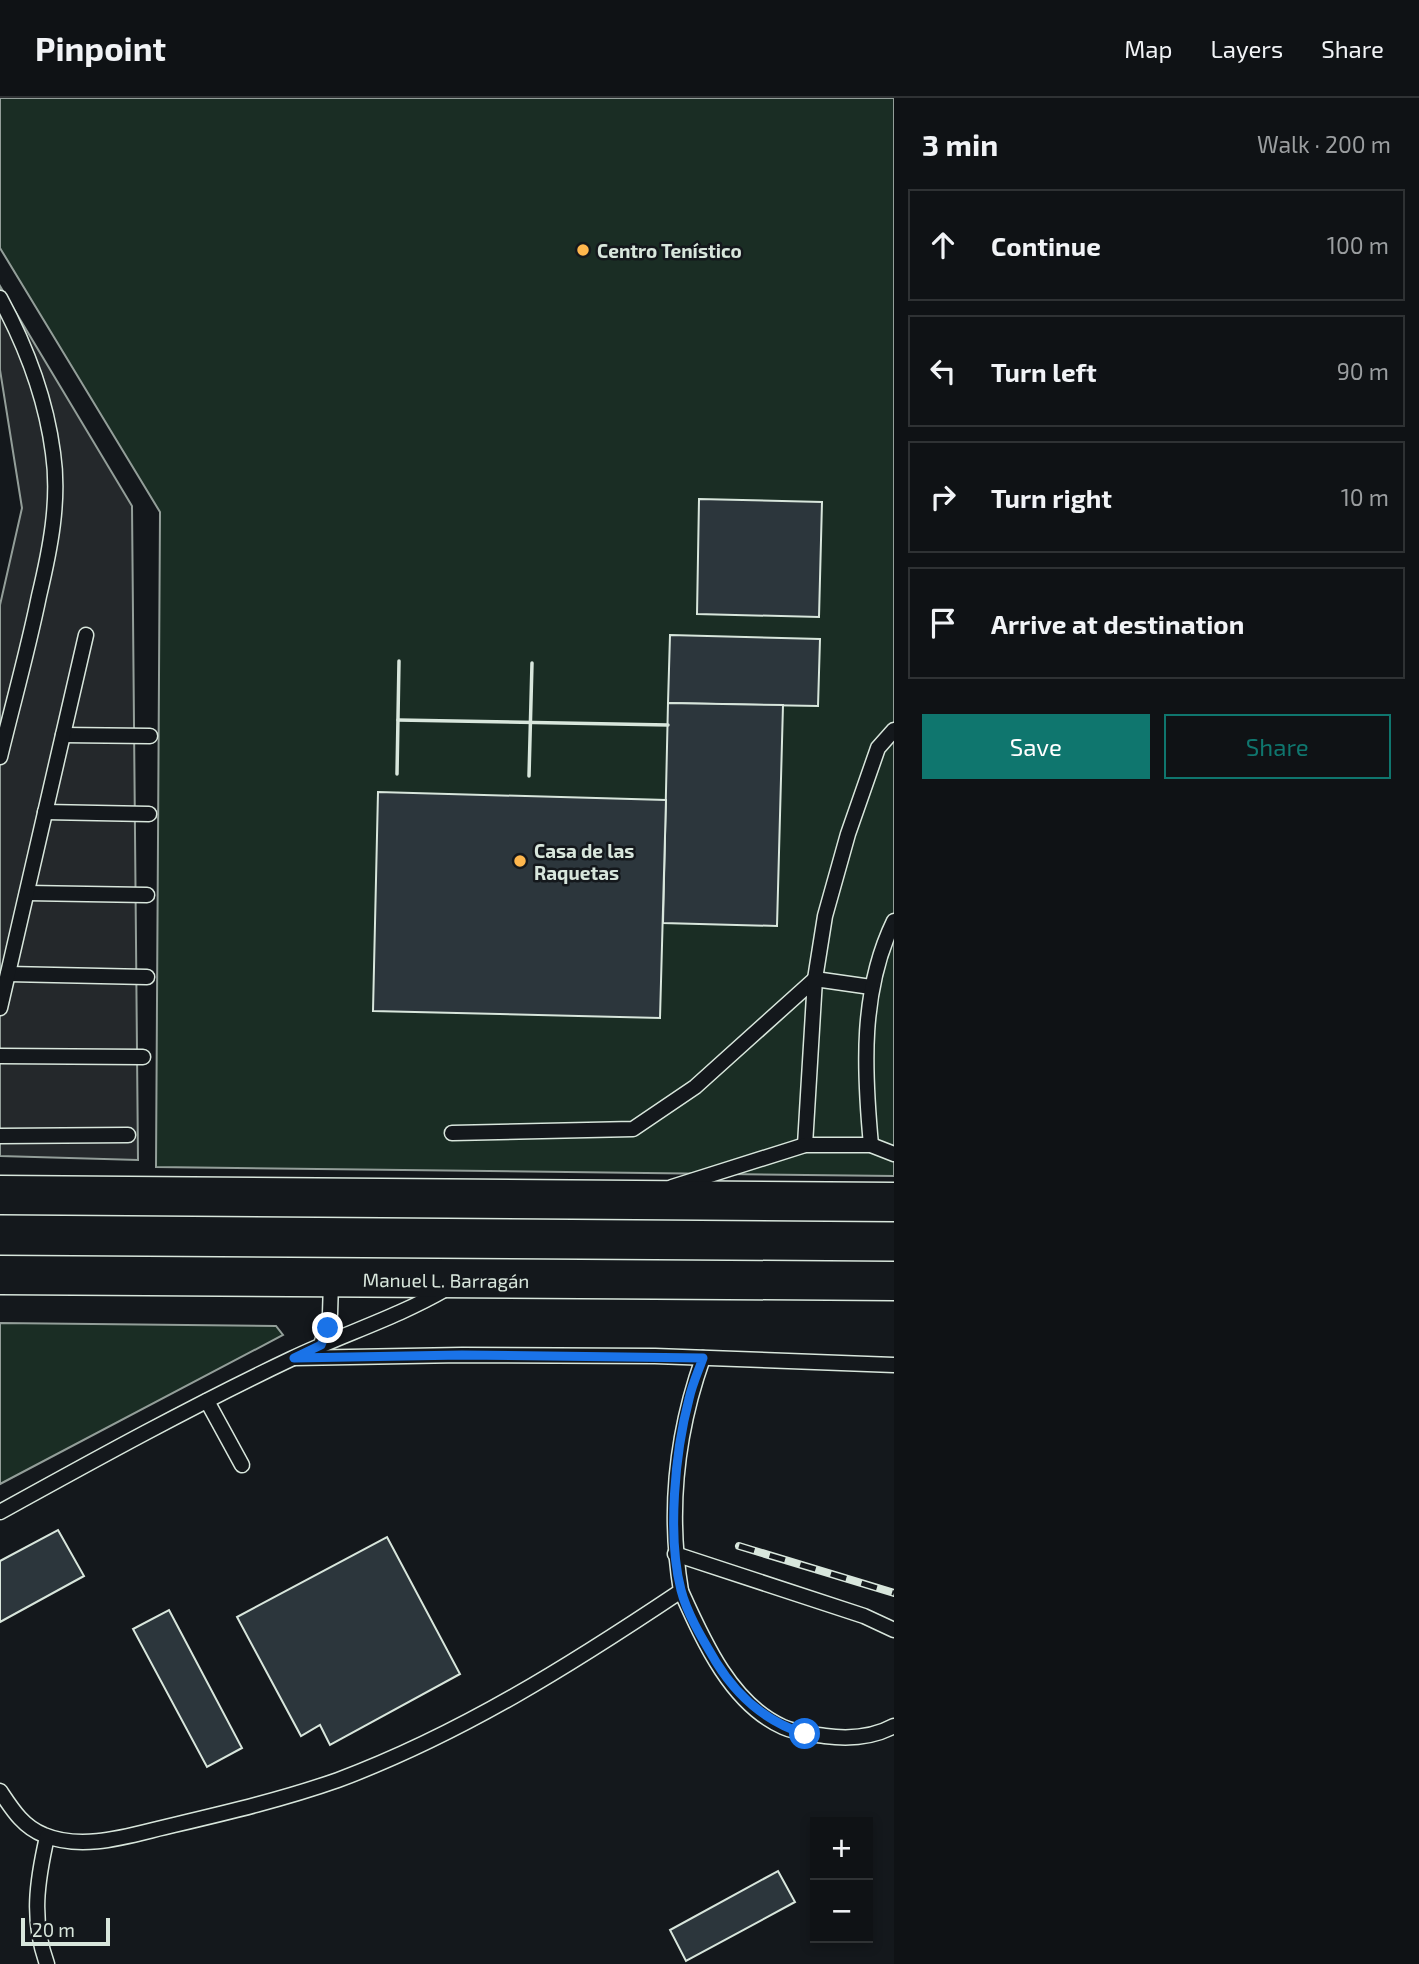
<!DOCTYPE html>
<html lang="en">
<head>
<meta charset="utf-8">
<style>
  :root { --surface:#0f1215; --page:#181b1e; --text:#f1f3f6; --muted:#9b9ea0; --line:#2f3234; --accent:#0f766e }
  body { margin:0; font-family:"Exo 2",sans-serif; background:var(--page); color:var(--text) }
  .controls { position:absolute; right:21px; bottom:21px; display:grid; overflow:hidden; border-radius:0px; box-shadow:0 4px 10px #0003 }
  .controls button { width:63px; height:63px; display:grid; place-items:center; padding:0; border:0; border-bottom:2px solid var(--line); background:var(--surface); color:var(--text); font:35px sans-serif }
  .scale { position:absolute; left:21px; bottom:18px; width:89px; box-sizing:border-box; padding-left:7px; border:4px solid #d8e6dc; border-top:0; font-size:19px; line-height:24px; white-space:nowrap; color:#d8e6dc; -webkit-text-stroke:5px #14181c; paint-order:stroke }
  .stop { position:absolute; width:21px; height:21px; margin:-16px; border:5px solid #1a73e8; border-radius:50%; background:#fff }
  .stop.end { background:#1a73e8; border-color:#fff; box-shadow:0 2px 7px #0008 }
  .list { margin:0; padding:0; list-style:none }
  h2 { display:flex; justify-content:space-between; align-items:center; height:91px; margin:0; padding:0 28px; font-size:30px }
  h2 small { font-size:23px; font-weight:400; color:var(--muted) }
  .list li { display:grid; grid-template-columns:46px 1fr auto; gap:21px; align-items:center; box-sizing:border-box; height:112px; margin:0 14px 14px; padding:0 14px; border:2px solid var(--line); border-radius:0px }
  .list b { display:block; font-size:26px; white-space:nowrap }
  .list em { font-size:23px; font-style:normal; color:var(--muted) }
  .actions { display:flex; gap:14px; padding:21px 28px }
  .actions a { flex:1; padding:16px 0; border:2px solid var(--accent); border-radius:0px; text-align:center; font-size:24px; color:var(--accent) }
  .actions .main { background:var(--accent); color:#fff }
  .icon { flex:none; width:38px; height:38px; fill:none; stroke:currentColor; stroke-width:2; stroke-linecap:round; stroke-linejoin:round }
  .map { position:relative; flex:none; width:894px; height:1866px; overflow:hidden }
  header { display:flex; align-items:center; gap:42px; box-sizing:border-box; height:98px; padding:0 35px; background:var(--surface); border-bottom:2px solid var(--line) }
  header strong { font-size:33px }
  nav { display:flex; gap:38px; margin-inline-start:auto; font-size:24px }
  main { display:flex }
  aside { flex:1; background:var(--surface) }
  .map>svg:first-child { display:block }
  .green { fill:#1a2d24; stroke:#939e99; stroke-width:2 }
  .parking { fill:#24282b; stroke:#939e99; stroke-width:2 }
  .building { fill:#2c363c; stroke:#d8e6dc; stroke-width:2 }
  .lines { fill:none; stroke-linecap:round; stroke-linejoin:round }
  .service-casing { stroke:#d8e6dc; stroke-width:17 }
  .trunk-casing { stroke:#d8e6dc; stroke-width:41 }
  .service { stroke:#14181c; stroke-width:14 }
  .trunk { stroke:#14181c; stroke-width:38 }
  .rail-casing { stroke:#d8e6dc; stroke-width:8 }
  .rail { stroke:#14181c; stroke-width:5; stroke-dasharray:16; stroke-linecap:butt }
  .wall { stroke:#d8e6dc; stroke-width:3.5 }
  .route { stroke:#1a73e8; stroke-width:9 }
  .poi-dot { fill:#ffb74d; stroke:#14181c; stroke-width:2.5 }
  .labels { text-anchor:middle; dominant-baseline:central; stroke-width:5; stroke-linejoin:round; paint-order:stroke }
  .poi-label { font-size:19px; font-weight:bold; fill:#d8e6dc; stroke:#14181c; text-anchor:start }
  .street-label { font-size:19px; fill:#d8e6dc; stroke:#14181c }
</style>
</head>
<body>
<header>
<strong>Pinpoint</strong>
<nav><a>Map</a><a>Layers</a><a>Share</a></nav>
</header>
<main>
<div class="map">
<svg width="894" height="1866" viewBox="0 0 894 1866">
  <rect width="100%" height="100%" fill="#14181c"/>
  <g class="green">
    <path d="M0,0H894V1078L156,1069L160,414L0,150Z"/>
    <path d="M0,1225L276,1228L283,1237L0,1386Z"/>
  </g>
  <path class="parking" d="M0,188L132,408L138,1062L0,1058V507L22,410L0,272Z"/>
  <g class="building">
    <path d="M699,401L822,404L819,519L697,516Z"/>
    <path d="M670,537L820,541L818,608L668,605Z"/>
    <path d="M668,605L783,607L777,828L663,825Z"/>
    <path d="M378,694L666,702L660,920L373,913Z"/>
    <path d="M58,1432L84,1478L0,1524V1463Z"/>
    <path d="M387,1439L460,1576L330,1647L320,1627L301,1638L237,1519Z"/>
    <path d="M169,1512L242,1650L207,1669L133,1531Z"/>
    <path d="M778,1773L795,1804L686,1863L670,1832Z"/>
  </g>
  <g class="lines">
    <defs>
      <g id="service">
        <path d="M0,200C26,248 46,301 53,355C60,403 50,452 39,498C28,552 13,605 0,659"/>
        <path d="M63,637L150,638"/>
        <path d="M45,714L149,716"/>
        <path d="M27,795L147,797"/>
        <path d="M8,876L147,879"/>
        <path d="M0,910L86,537"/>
        <path d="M0,958L143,959"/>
        <path d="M452,1035L633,1031L695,989L815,881L871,889"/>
        <path d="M0,1038L128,1037"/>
        <path d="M805,1047L815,881L825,818L848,736L878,650L894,632"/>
        <path d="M871,1047C864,972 860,893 894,823"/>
        <path d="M672,1089L805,1047H871L894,1056"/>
        <path d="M321,1247L330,1216L331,1184"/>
        <path d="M294,1260L462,1257L655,1258L894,1267"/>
        <path d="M207,1303L242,1367"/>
        <path d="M0,1414C96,1361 192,1308 291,1261C343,1236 396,1220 446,1191"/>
        <path d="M675,1456L864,1518L894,1532"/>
        <path d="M681,1493C703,1542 731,1606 783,1629C796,1635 811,1636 825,1638C848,1641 874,1639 894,1628"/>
        <path d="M0,1693C12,1711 23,1729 44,1737C85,1754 133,1736 174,1727C229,1714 284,1701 338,1682C461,1636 572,1566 681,1493C668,1414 676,1336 703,1260"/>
        <path d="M47,1739C37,1783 31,1822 47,1866"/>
      </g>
      <g id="trunk">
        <path d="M0,1097L894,1104"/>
        <path id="s1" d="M0,1177C298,1181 596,1183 894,1183"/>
      </g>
    </defs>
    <use href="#service" class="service-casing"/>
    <use href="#trunk" class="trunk-casing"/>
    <use href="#service" class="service"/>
    <use href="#trunk" class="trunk"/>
    <defs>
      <path id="rail" d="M739,1448L894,1495"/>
    </defs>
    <use href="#rail" class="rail-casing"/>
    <use href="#rail" class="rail"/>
    <g class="wall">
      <path d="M398,622L668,627"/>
      <path d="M397,676L399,563"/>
      <path d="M529,678L532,565"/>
    </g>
  </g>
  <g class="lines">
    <path class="route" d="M328,1230L321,1247L294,1260L462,1257L703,1260C698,1274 692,1287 689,1301C675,1354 667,1438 681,1492C687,1516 703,1542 716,1564C737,1598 766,1624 805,1636"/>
  </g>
  <g class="poi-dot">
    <circle cx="583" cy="152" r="7"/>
    <circle cx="520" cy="763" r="7"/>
  </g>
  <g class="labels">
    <g class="poi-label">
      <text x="597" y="152">Centro Tenístico</text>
      <text x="534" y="752">Casa de las<tspan x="534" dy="22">Raquetas</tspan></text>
    </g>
    <g class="street-label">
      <text stroke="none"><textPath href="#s1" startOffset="446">Manuel L. Barragán</textPath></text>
    </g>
  </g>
</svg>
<div class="controls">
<button>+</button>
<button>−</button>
</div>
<div class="scale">20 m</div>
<div class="stop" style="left:805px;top:1636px"></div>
<div class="stop end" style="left:328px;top:1230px"></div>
</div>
<aside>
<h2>3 min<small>Walk · 200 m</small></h2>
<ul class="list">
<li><svg class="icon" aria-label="ahead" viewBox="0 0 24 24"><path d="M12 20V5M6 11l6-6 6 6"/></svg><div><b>Continue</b></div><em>100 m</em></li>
<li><svg class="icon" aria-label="left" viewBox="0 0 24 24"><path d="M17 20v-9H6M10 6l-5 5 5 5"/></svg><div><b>Turn left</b></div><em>90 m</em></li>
<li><svg class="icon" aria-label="right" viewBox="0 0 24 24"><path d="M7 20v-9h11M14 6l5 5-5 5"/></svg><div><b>Turn right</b></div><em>10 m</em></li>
<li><svg class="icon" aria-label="arrive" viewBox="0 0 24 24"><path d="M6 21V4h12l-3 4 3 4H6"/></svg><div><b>Arrive at destination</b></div></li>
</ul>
<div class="actions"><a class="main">Save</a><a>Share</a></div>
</aside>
</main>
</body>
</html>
